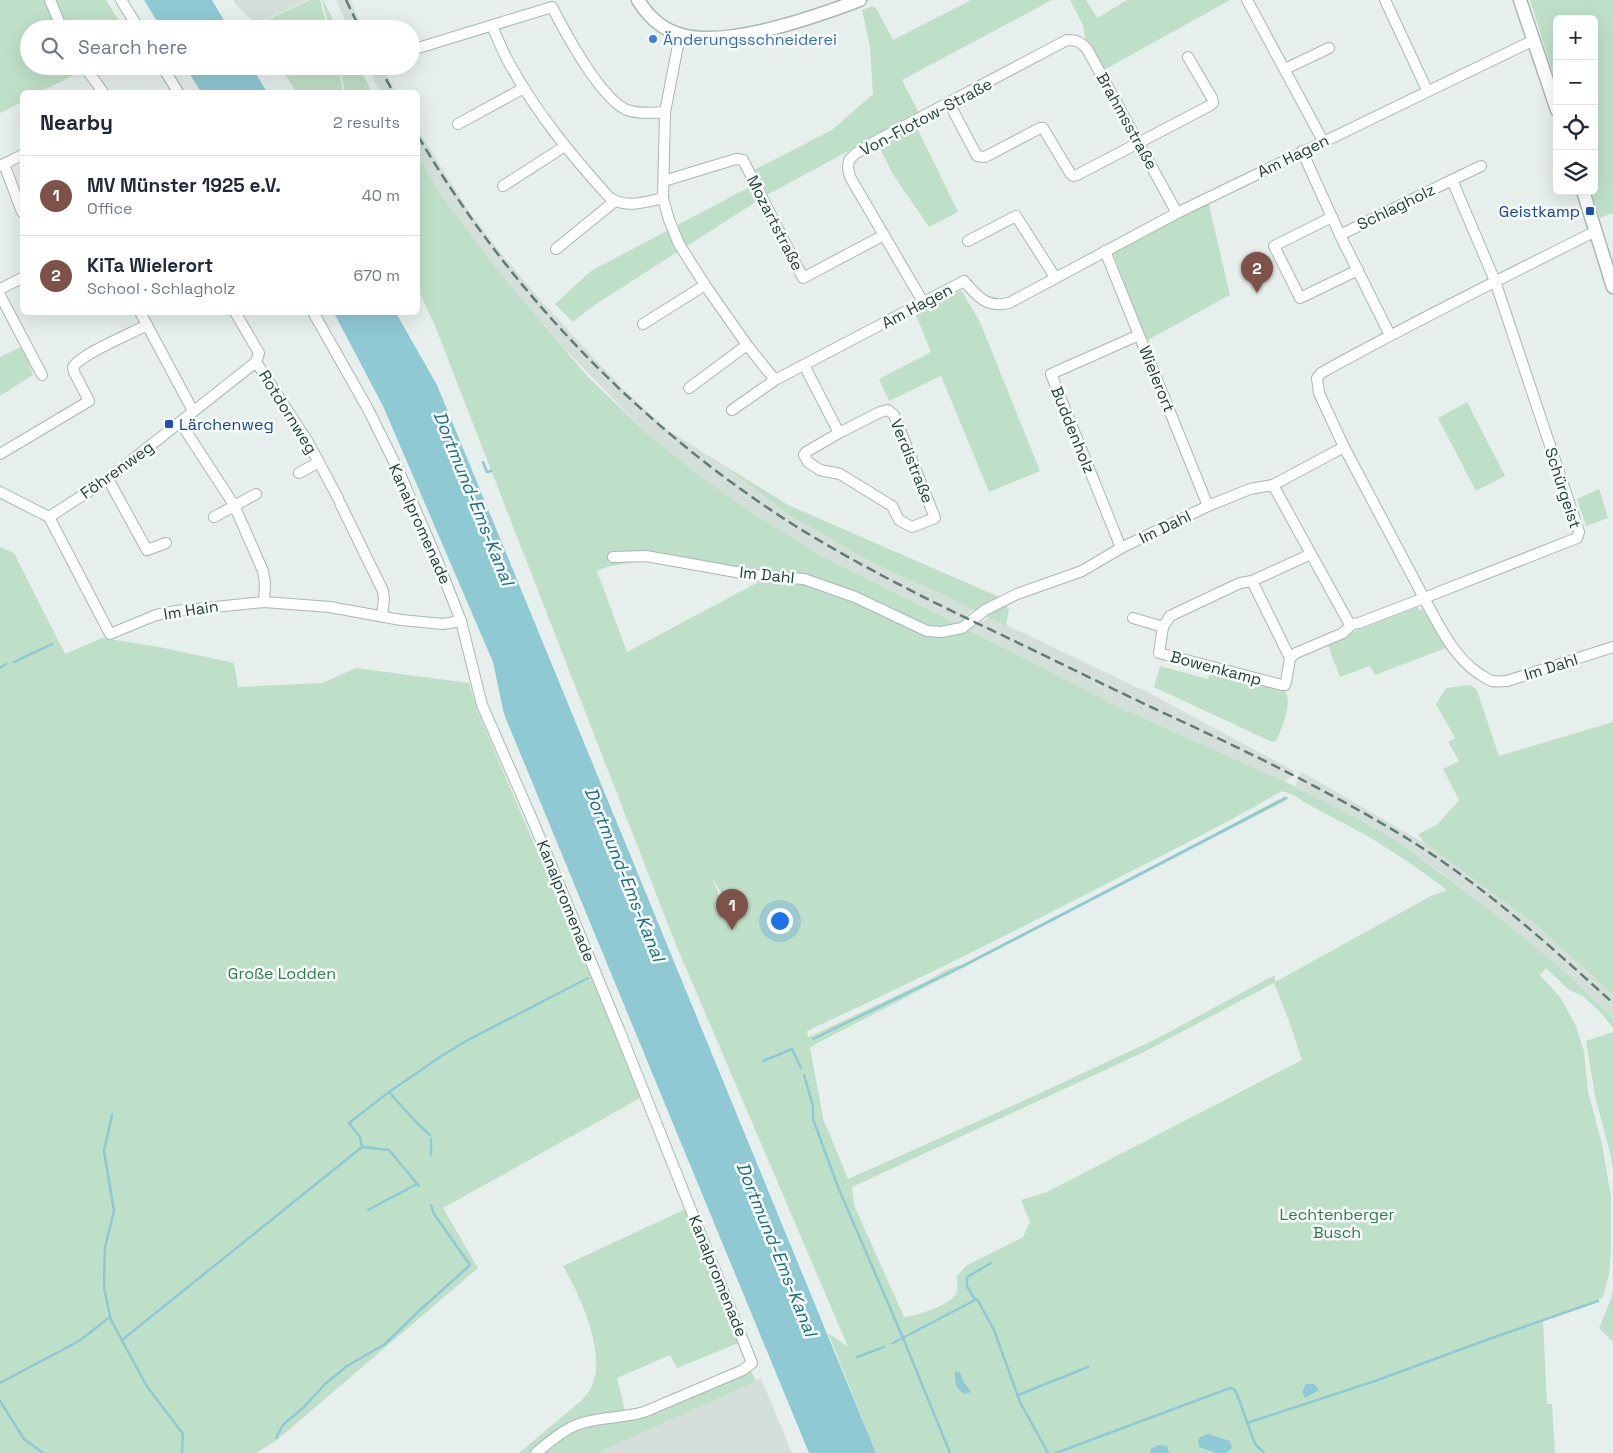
<!DOCTYPE html>
<html lang="en">
<head>
<meta charset="utf-8">
<style>
  :root { --surface:#fff; --page:#f6f6f7; --text:#1f2937; --muted:#747a83; --line:#e0e1e3; --accent:#7f5249 }
  body { margin:0; font-family:"Space Grotesk",sans-serif; background:var(--page); color:var(--text) }
  .controls { position:absolute; right:15px; top:15px; display:grid; overflow:hidden; border-radius:8px; box-shadow:0 5px 20px #0002 }
  .controls button { width:45px; height:45px; display:grid; place-items:center; padding:0; border:0; border-bottom:1px solid var(--line); background:var(--surface); color:var(--text); font:25px sans-serif }
  .you { position:absolute; left:779px; top:920px; width:18px; height:18px; margin:-12px; border:4px solid #fff; border-radius:50%; background:#1a73e8; box-shadow:0 0 0 8px #1a73e833 }
  .badge { display:grid; place-items:center; width:32px; height:32px; border-radius:50%; background:var(--accent); color:#fff; font-size:16px; font-weight:700 }
  .pin { position:absolute; translate:-50% -41px; filter:drop-shadow(0 1px 2px #0008) }
  .pin::after { content:''; position:absolute; top:26px; width:18px; height:15px; background:inherit; clip-path:polygon(0 0,100% 0,50% 100%) }
  .list { margin:0; padding:0; list-style:none }
  h2 { display:flex; justify-content:space-between; align-items:center; height:65px; margin:0; padding:0 20px; font-size:21px }
  h2 small { font-size:16px; font-weight:400; color:var(--muted) }
  .list li { display:grid; grid-template-columns:32px 1fr auto; gap:15px; align-items:center; box-sizing:border-box; height:80px; padding:0 20px; border-top:1px solid var(--line) }
  .list b { display:block; font-size:19px; white-space:nowrap }
  .list p { margin:0; font-size:16px; white-space:nowrap; color:var(--muted) }
  .list em { font-size:16px; font-style:normal; color:var(--muted) }
  .icon { flex:none; width:28px; height:28px; fill:none; stroke:currentColor; stroke-width:2; stroke-linecap:round; stroke-linejoin:round }
  .map { position:relative; flex:none; width:1613px; height:1453px; overflow:hidden }
  .search { position:absolute; background:var(--surface); box-shadow:0 5px 20px #0002; left:20px; top:20px; width:400px; height:55px; display:flex; align-items:center; gap:12px; box-sizing:border-box; padding:0 18px; border-radius:28px; color:var(--muted); font-size:19px }
  .panel { position:absolute; background:var(--surface); box-shadow:0 5px 20px #0002; left:20px; top:90px; width:400px; height:225px; border-radius:8px }
  .map>svg:first-child { display:block }
  .built { fill:#d4dfda }
  .green { fill:#bfe0c8; fill-rule:evenodd }
  .water { fill:#8ec9d4 }
  .lines { fill:none; stroke-linecap:round; stroke-linejoin:round }
  .stream { stroke:#8ec9d4; stroke-width:2.5 }
  .minor-casing { stroke:#a8b8b2; stroke-width:12 }
  .tertiary-casing { stroke:#a8b8b2; stroke-width:15 }
  .minor { stroke:#fff; stroke-width:10 }
  .tertiary { stroke:#fff; stroke-width:12 }
  .rail { stroke:#5f7d75; stroke-width:2.5; stroke-dasharray:10 5; stroke-linecap:butt }
  .shop-dot { fill:#3f7fe0; stroke:#f7fbf9; stroke-width:2 }
  .transit-dot { fill:#1a4fb4; stroke:#f7fbf9; stroke-width:2 }
  .labels { text-anchor:middle; dominant-baseline:central; stroke-width:5; stroke-linejoin:round; paint-order:stroke }
  .shop-label { font-size:16px; fill:#366cbe; stroke:#f7fbf9; text-anchor:start }
  .street-label { font-size:16px; fill:#24423a; stroke:#f7fbf9 }
  .transit-label { font-size:16px; fill:#164399; stroke:#f7fbf9; text-anchor:end }
  .park-label { font-size:16px; fill:#2d7a4b; stroke:#f7fbf9 }
  .water-label { font-size:18px; font-style:italic; fill:#1c6f80; stroke:#f7fbf9 }
</style>
</head>
<body>
<div class="map">
<svg width="1613" height="1453" viewBox="0 0 1613 1453">
  <rect width="100%" height="100%" fill="#e6efeb"/>
  <g class="built">
    <path d="M234,0H308L256,24L235,4Z"/>
    <path d="M336,0H350L363,29H349Z"/>
    <path d="M367,66H382L396,92H380Z"/>
    <path d="M418,130L468,210L500,252L541,301L622,388L669,431L722,464L786,513L873,563L973,609L958,624L827,559L759,517L701,477L645,432L563,347L496,268L441,195L418,156Z"/>
    <path d="M990,617L1151,694L1294,771L1286,782L1125,710L968,630Z"/>
    <path d="M1302,772L1424,843L1535,924L1613,995V1018L1564,971L1494,913L1432,866L1404,846L1295,786Z"/>
    <path d="M761,1378L792,1453H597Z"/>
  </g>
  <g class="green">
    <path d="M0,0H106L124,29H29V66H92L40,92H22V102L0,113Z"/>
    <path d="M310,0H320L328,29H258L256,25Z"/>
    <path d="M322,0H323L338,29H330Z"/>
    <path d="M971,0H1052L902,80L919,113L765,196L593,306L573,322L555,304L591,271L757,183L752,171L832,130L873,94L870,47L862,10L873,6L876,8L893,40Z"/>
    <path d="M1070,0H1086L1097,18L1127,0H1230L1100,72L1087,49L1083,25Z"/>
    <path d="M1530,0H1613V213L1600,218L1591,191H1594V19H1557V87Z"/>
    <path d="M280,66H338L343,92H296Z"/>
    <path d="M340,66H358L372,92H345Z"/>
    <path d="M916,126L958,212L929,227L892,173L879,146Z"/>
    <path d="M418,156L441,195L496,268L587,376L645,432L701,477L759,517L827,559L958,624L952,628H926L819,581L645,560L607,567L597,571L627,652L764,579L802,583L853,600L939,636L954,635L968,630L1125,710L1286,782L1362,821L1404,846L1494,913L1564,971L1613,1018V1028L1601,1013L1583,996L1569,990L1546,968L1540,975L1560,997L1576,1026L1584,1051L1588,1092L1602,1144L1611,1197V1250L1609,1275L1603,1297L1592,1303L1543,1320L1547,1404H1552L1555,1453H1226L1228,1451L1199,1447L1216,1453H1169L1151,1449L1150,1453H876L828,1333L848,1347L674,940L435,326L418,289ZM1282,791L1294,795L1304,802L1371,838L1410,863L1447,890L1431,896L1275,982V975L1156,1039L1034,1096L848,1179L823,1118L810,1047L1289,799L1285,796L1171,857L963,964L948,969L927,981L811,1036L808,1037L807,1031C911,983 1013,932 1114,880C1171,851 1227,823 1282,791ZM712,879H713L734,914L723,919L715,905C722,896 717,889 712,879ZM1274,983L1290,1024L1302,1060L1047,1192L1021,1200L1030,1222L1023,1237L967,1265L957,1276C957,1281 958,1287 957,1292C952,1305 917,1316 904,1317L854,1205L852,1187L1142,1053Z"/>
    <path d="M1208,201L1230,295L1146,341L1113,253Z"/>
    <path d="M961,290L980,322L1040,471L989,492L941,376L889,401L879,379L931,352L915,313Z"/>
    <path d="M23,346L33,375L0,396V357Z"/>
    <path d="M1467,402L1505,476L1476,491L1438,418Z"/>
    <path d="M722,464L788,505L997,596L1009,609L1006,626L945,596L873,563L786,513Z"/>
    <path d="M1599,489L1608,518L1586,526L1577,499Z"/>
    <path d="M0,547L14,553L65,654L102,638L159,647L234,663L238,687L322,683L356,668L469,683L477,710L642,1097L443,1208L478,1268L277,1440L256,1453H0Z"/>
    <path d="M1418,607L1419,610L1423,609L1446,648L1375,675L1370,666L1340,677L1327,643L1358,630Z"/>
    <path d="M1160,666L1208,679L1211,671L1285,691C1293,704 1282,729 1276,741L1272,742L1154,687Z"/>
    <path d="M1470,685L1477,690L1499,756L1613,722V995L1535,924L1424,843L1418,834L1438,824L1459,800L1443,769L1459,761L1448,742L1455,738L1436,704L1446,688Z"/>
    <path d="M1613,1032V1170L1611,1157L1595,1096L1586,1041Z"/>
    <path d="M688,1208L741,1342L677,1368L670,1355L617,1378L625,1410L646,1406L742,1367L746,1362L756,1381L597,1453H519L582,1400C584,1397 587,1394 589,1391C610,1359 580,1295 563,1266Z"/>
    <path d="M1613,1289V1340L1612,1341L1599,1328L1611,1299Z"/>
  </g>
  <g class="water">
    <path d="M144,0H212L229,29H162Z"/>
    <path d="M185,66H251L267,92H201Z"/>
    <path d="M334,313H396L437,385L876,1453H809L504,714L493,662L383,406Z"/>
    <path d="M955,1371L961,1373C961,1382 967,1385 971,1392L965,1394C955,1389 955,1382 955,1371Z"/>
    <path d="M1306,1384H1314L1319,1390L1305,1398L1302,1392Z"/>
    <path d="M1208,1434L1230,1441L1232,1448L1226,1453H1216L1199,1447L1198,1440L1200,1437Z"/>
    <path d="M1158,1445L1167,1446L1169,1453H1150L1151,1449Z"/>
  </g>
  <g class="lines">
    <g class="stream">
      <path d="M483,462L487,472L491,471"/>
      <path d="M14,662L52,644"/>
      <path d="M0,668L6,664"/>
      <path d="M813,1039L965,965L1286,798"/>
      <path d="M763,1061L792,1049L801,1068"/>
      <path d="M804,1075L813,1106V1119L838,1187L903,1338L950,1453"/>
      <path d="M389,1092L440,1057L466,1041L588,978"/>
      <path d="M112,1115L104,1151L114,1211L105,1247L104,1288L111,1320L146,1385L183,1434L182,1453"/>
      <path d="M431,1155V1139"/>
      <path d="M419,1186L389,1150L362,1147L360,1137L349,1123L389,1092L416,1122L430,1135"/>
      <path d="M368,1210L417,1184"/>
      <path d="M975,1300L967,1286V1277L991,1263"/>
      <path d="M122,1340L362,1147"/>
      <path d="M893,1343L977,1299L994,1330L1020,1402L1048,1453"/>
      <path d="M857,1357L884,1347"/>
      <path d="M0,1383L79,1341L110,1317"/>
      <path d="M1018,1395L1088,1367"/>
      <path d="M0,1401L24,1439L43,1453"/>
      <path d="M1247,1423L1375,1381L1489,1339L1598,1301"/>
      <path d="M276,1438L283,1425L304,1407L325,1384L347,1366L385,1344L420,1310L470,1265L434,1214L431,1205"/>
      <path d="M1056,1453L1230,1388L1234,1389L1237,1394L1255,1444L1264,1453"/>
    </g>
    <defs>
      <g id="minor">
        <path d="M50,0L62,29"/>
        <path d="M121,0L139,29"/>
        <path d="M1247,0L1323,141"/>
        <path d="M1385,0L1427,90"/>
        <path d="M492,26C497,37 502,50 508,61C535,111 571,155 609,197C625,209 645,202 663,198"/>
        <path d="M680,35L665,112L663,198L669,220L679,244L705,285L747,345L775,380"/>
        <path d="M418,48L552,7C566,34 600,98 627,110C638,114 654,113 665,112"/>
        <path d="M84,66L103,92"/>
        <path d="M162,66L178,92"/>
        <path d="M1285,69L1329,48"/>
        <path d="M949,103L977,156L985,157L1040,128H1043L1070,173L1073,176L1077,175L1209,106L1213,103L1212,98L1188,57"/>
        <path d="M458,124L524,88"/>
        <path d="M1302,151L1340,235L1390,335"/>
        <path d="M4,164L22,212"/>
        <path d="M0,166L22,155"/>
        <path d="M1452,180L1481,166"/>
        <path d="M664,181L736,159L743,160L803,278L884,235"/>
        <path d="M503,186L565,146"/>
        <path d="M1332,217L1274,246L1300,298L1358,270"/>
        <path d="M1340,235L1452,180L1495,281L1579,532L1577,538L1424,598L1344,447L1319,393L1317,378L1321,373C1411,323 1504,277 1596,231"/>
        <path d="M968,241L1016,216L1055,277"/>
        <path d="M556,249L615,201"/>
        <path d="M1105,251L1208,506"/>
        <path d="M0,289L22,278"/>
        <path d="M0,295L42,375"/>
        <path d="M923,302L850,177L848,168L849,160L855,154L874,142L1067,40C1076,40 1081,42 1087,49L1177,213"/>
        <path d="M140,312L193,411"/>
        <path d="M313,312L369,411L400,474L435,555L461,621L482,705L535,826L620,1032L752,1363L743,1370L644,1412C623,1418 602,1417 582,1423C565,1428 549,1442 536,1453"/>
        <path d="M643,324L705,285"/>
        <path d="M256,362L308,442L338,498"/>
        <path d="M804,365L839,433L806,452L804,455L808,462L820,470L840,474L892,506L899,520L912,527L935,518L894,415L888,410L880,412L839,433"/>
        <path d="M689,388L747,345"/>
        <path d="M732,410L775,380L964,281C978,297 986,308 1009,303L1177,213L1534,40"/>
        <path d="M180,422L234,505L263,571L265,583L264,602"/>
        <path d="M0,454L89,401L74,372L73,367C81,354 130,334 147,325"/>
        <path d="M299,473L319,462"/>
        <path d="M108,479L147,550L166,543"/>
        <path d="M1273,485L1344,447"/>
        <path d="M0,492L49,517L110,634L156,615L176,611L264,602L330,607L401,620L443,624L461,621"/>
        <path d="M340,503L383,591L384,599L382,616"/>
        <path d="M49,517L108,479L256,362L259,353L235,312"/>
        <path d="M214,517L256,494"/>
        <path d="M1121,548L1051,374L1139,335"/>
        <path d="M1311,554L1252,581L1290,658L1296,653L1343,633L1352,624"/>
        <path d="M613,557L646,556L753,575L804,579L855,597L927,631L941,632L962,628L985,610L1017,594L1082,571L1121,548L1208,506L1250,489L1273,485L1349,623L1352,624L1359,623L1424,598C1439,625 1452,655 1478,673C1483,676 1487,679 1492,681C1497,682 1502,681 1507,681L1613,647"/>
        <path d="M1252,581L1240,583L1170,616L1163,627L1159,653L1282,685H1285L1286,682L1290,658"/>
        <path d="M1133,618L1163,627"/>
      </g>
      <g id="tertiary">
        <path d="M638,0C648,16 662,30 682,35C728,48 815,17 860,0"/>
        <path d="M1520,0L1557,110"/>
        <path d="M1583,191L1613,287"/>
      </g>
    </defs>
    <use href="#minor" class="minor-casing"/>
    <use href="#tertiary" class="tertiary-casing"/>
    <use href="#minor" class="minor"/>
    <use href="#tertiary" class="tertiary"/>
    <g class="rail">
      <path d="M346,0L360,29"/>
      <path d="M379,66L393,92"/>
      <path d="M418,136C511,294 642,429 797,527C857,564 920,596 983,626C1040,653 1096,681 1153,708C1240,748 1326,789 1408,839C1483,885 1548,944 1613,1003"/>
    </g>
  </g>
  <circle class="shop-dot" cx="653" cy="39" r="5"/>
  <g class="transit-dot">
    <rect x="1585" y="206" width="10" height="10" rx="2.5"/>
    <rect x="164" y="419" width="10" height="10" rx="2.5"/>
  </g>
  <g class="labels">
    <g class="shop-label">
      <text x="663" y="39">Änderungsschneiderei</text>
    </g>
    <g class="street-label">
      <text transform="translate(926 117) rotate(-28)">Von-Flotow-Straße</text>
      <text transform="translate(1127 121) rotate(61)">Brahmsstraße</text>
      <text transform="translate(1293 156) rotate(-26)">Am Hagen</text>
      <text transform="translate(1396 207) rotate(-26)">Schlagholz</text>
      <text transform="translate(775 223) rotate(63)">Mozartstraße</text>
      <text transform="translate(917 306) rotate(-28)">Am Hagen</text>
      <text transform="translate(1157 379) rotate(68)">Wielerort</text>
      <text transform="translate(288 412) rotate(58)">Rotdornweg</text>
      <text transform="translate(1073 430) rotate(68)">Buddenholz</text>
      <text transform="translate(912 461) rotate(68)">Verdistraße</text>
      <text transform="translate(117 470) rotate(-36)">Föhrenweg</text>
      <text transform="translate(1563 488) rotate(72)">Schürgeist</text>
      <text transform="translate(420 524) rotate(66)">Kanalpromenade</text>
      <text transform="translate(1165 527) rotate(-26)">Im Dahl</text>
      <text transform="translate(767 575) rotate(6)">Im Dahl</text>
      <text transform="translate(191 610) rotate(-9)">Im Hain</text>
      <text transform="translate(1551 667) rotate(-17)">Im Dahl</text>
      <text transform="translate(1216 668) rotate(15)">Bowenkamp</text>
      <text transform="translate(566 901) rotate(68)">Kanalpromenade</text>
      <text transform="translate(718 1276) rotate(68)">Kanalpromenade</text>
    </g>
    <g class="transit-label">
      <text x="1580" y="211">Geistkamp</text>
      <text x="179" y="424" text-anchor="start">Lärchenweg</text>
    </g>
    <g class="park-label">
      <text x="282" y="973">Große Lodden</text>
      <text x="1337" y="1214">Lechtenberger<tspan x="1337" dy="18">Busch</tspan></text>
    </g>
    <g class="water-label">
      <text transform="translate(474 498) rotate(68)">Dortmund-Ems-Kanal</text>
      <text transform="translate(625 874) rotate(68)">Dortmund-Ems-Kanal</text>
      <text transform="translate(777 1249) rotate(68)">Dortmund-Ems-Kanal</text>
    </g>
  </g>
</svg>
<div class="controls">
<button>+</button>
<button>−</button>
<button><svg class="icon" aria-label="locate" viewBox="0 0 24 24"><circle cx="12" cy="12" r="6"/><path d="M12 2v4M12 18v4M2 12h4M18 12h4"/></svg></button>
<button><svg class="icon" aria-label="layers" viewBox="0 0 24 24"><path d="M12 4l9 5-9 5-9-5zM3 14l9 5 9-5"/></svg></button>
</div>
<div class="you"></div>
<div class="pin badge" style="left:732px;top:930px">1</div>
<div class="pin badge" style="left:1257px;top:293px">2</div>
<div class="search"><svg class="icon" aria-label="search" viewBox="0 0 24 24"><circle cx="10" cy="10" r="6"/><path d="M15 15l6 6"/></svg>Search here</div>
<section class="panel">
<h2>Nearby<small>2 results</small></h2>
<ul class="list">
<li><span class="badge">1</span><div><b>MV Münster 1925 e.V.</b><p>Office</p></div><em>40 m</em></li>
<li><span class="badge">2</span><div><b>KiTa Wielerort</b><p>School · Schlagholz</p></div><em>670 m</em></li>
</ul>
</section>
</div>
</body>
</html>
